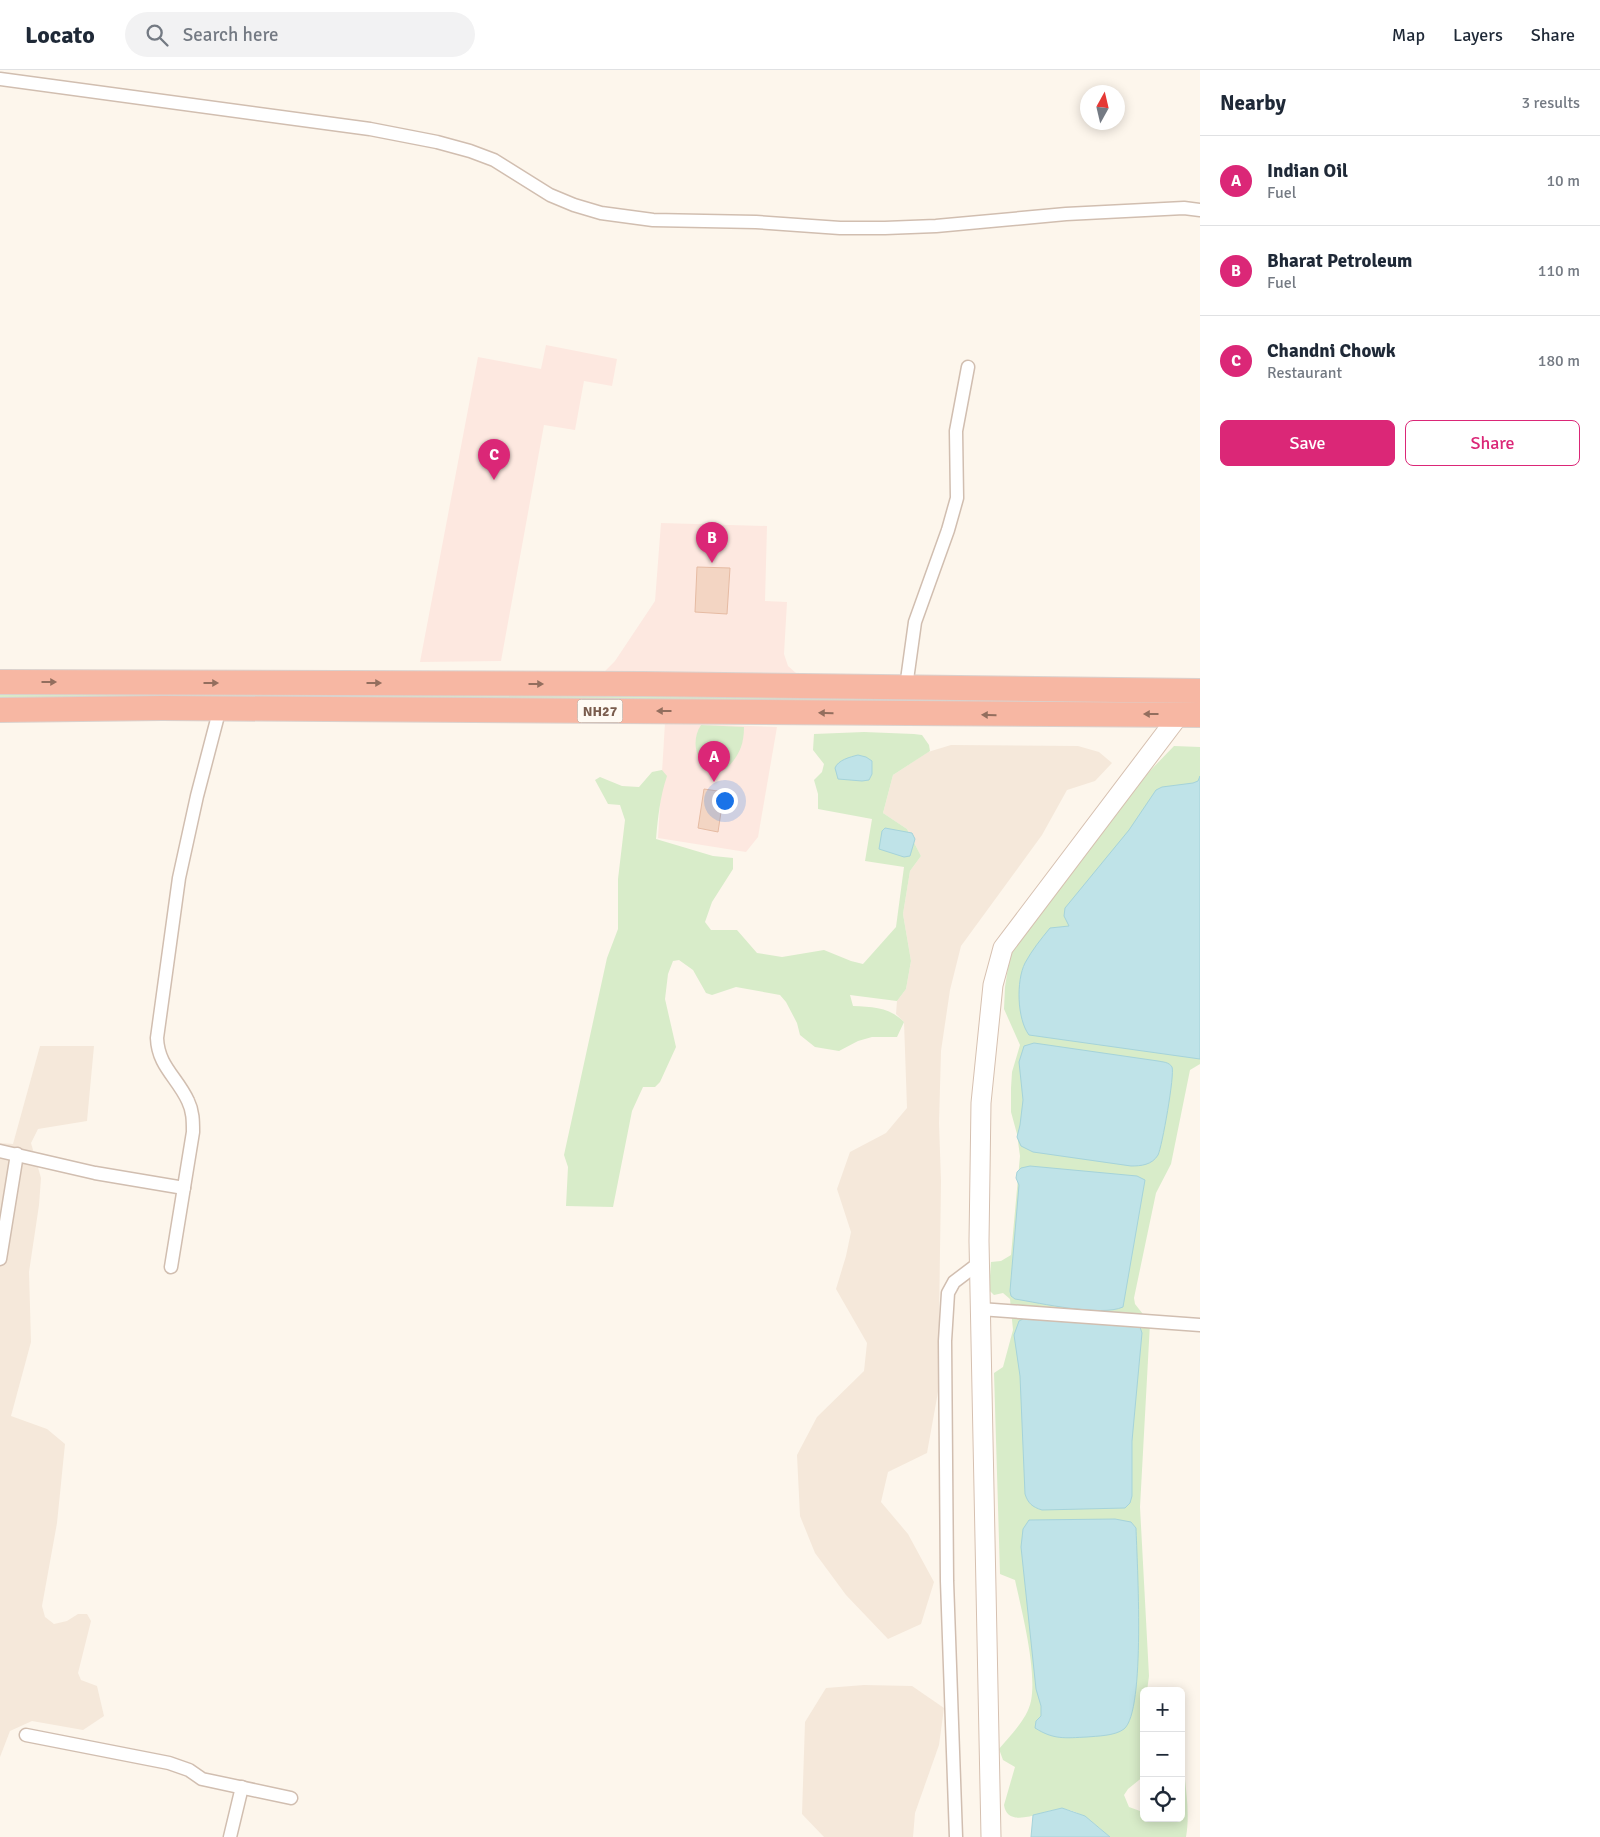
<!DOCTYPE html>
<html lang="en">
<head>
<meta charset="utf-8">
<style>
  :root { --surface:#fff; --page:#f2f2f3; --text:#1f2937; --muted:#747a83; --line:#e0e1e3; --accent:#db2777 }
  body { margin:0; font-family:Signika,sans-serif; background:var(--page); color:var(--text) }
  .controls { position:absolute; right:15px; bottom:15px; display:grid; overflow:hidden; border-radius:8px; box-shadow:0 2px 12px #0003 }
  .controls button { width:45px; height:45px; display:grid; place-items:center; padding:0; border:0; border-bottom:1px solid var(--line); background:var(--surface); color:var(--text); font:25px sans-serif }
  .compass { position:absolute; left:1080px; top:15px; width:45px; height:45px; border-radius:50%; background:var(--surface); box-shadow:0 2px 12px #0003; rotate:8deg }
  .you { position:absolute; left:724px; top:730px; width:18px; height:18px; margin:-12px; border:4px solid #fff; border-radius:50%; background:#1a73e8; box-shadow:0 0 0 8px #1a73e833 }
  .badge { display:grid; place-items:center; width:32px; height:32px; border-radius:50%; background:var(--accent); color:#fff; font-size:16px; font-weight:700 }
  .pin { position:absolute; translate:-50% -41px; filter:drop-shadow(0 1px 2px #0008) }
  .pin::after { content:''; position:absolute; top:26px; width:18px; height:15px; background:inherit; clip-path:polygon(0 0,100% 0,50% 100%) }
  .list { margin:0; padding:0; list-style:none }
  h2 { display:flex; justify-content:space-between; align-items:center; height:65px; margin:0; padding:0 20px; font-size:21px }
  h2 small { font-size:16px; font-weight:400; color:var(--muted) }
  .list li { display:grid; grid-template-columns:32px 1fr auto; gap:15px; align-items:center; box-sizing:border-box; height:90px; padding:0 20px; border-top:1px solid var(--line) }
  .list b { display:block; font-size:19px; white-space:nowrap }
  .list p { margin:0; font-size:16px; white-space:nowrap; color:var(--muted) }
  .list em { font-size:16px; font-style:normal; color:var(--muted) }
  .actions { display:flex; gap:10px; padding:15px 20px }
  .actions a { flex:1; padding:11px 0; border:1px solid var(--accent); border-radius:8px; text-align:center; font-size:18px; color:var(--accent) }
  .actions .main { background:var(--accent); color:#fff }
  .icon { flex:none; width:28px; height:28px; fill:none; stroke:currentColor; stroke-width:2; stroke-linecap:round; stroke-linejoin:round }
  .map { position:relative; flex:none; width:1200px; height:1767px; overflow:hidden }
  header { display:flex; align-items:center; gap:30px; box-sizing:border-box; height:70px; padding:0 25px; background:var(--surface); border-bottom:1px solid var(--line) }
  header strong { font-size:24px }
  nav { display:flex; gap:28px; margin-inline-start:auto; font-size:18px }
  .search { width:350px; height:45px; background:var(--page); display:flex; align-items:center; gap:12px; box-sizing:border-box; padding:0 18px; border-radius:28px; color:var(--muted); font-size:19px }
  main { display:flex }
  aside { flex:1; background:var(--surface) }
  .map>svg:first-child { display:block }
  .residential { fill:#f5e8da }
  .commercial { fill:#fde8e0 }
  .green { fill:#d8ecc9 }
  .water { fill:#bfe3e8; stroke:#a5d3da }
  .building { fill:#f3d5c3; stroke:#e6bba3 }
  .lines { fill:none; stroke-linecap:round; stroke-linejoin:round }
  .street-casing { stroke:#d1beb0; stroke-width:15 }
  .secondary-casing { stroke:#d6c0b0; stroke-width:21 }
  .highway-casing { stroke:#dad1cd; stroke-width:26 }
  .street { stroke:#fff; stroke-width:12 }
  .secondary { stroke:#fff; stroke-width:19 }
  .highway { stroke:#f7b7a3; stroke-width:24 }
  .oneway { fill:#936e5e }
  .labels { text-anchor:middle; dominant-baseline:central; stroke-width:4; stroke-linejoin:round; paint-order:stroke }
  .shield { fill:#fffaf3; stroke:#a28b7f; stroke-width:1 }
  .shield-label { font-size:14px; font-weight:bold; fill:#7a5c4d }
</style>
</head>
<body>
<header>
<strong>Locato</strong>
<div class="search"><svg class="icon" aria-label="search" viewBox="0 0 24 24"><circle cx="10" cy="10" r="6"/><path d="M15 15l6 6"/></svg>Search here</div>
<nav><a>Map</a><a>Layers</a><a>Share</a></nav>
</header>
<main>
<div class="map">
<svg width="1200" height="1767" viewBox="0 0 1200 1767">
  <rect width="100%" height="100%" fill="#fdf6ec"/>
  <g class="residential">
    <path d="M951,675L1078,676L1099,682L1112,693L1095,711L1067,720L1042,765L961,876L950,920L941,981L939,1053L941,1111L938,1322L927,1383L888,1402L881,1432L908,1464L934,1512L921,1554L888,1569L846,1525L815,1483L800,1446L797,1385L817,1347L864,1301L867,1273L836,1219L846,1186L851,1162L837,1119L850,1082L886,1063L907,1038L904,952L896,944L897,931L906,919L911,891L903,844L910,801L921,786L907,759L883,743L893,705L928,682Z"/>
    <path d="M40,976H94L87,1051L38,1059L31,1073L41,1108L39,1135L29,1202L31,1272L11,1346L47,1359L65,1374L57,1453L42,1536L45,1547L54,1554L67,1551L78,1544H87L91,1551L78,1603L81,1610L97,1616L104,1646L83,1660L32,1651L10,1661L0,1687V1073L13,1074Z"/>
    <path d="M864,1615L912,1616L944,1638L939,1675L915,1743L913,1767H824L802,1744L805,1652L826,1618Z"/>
  </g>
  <g class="commercial">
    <path d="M546,275L617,289L612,316L584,311L575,360L544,355L501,591L420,592L478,287L541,299Z"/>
    <path d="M661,453L767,456L765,531L787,532L784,584L788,596L796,603L604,602L615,591L655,531Z"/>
    <path d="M665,653L777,657L758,767L746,782L658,768Z"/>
  </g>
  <g class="green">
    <path d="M0,624L719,627L1141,630L1150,634L0,635Z"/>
    <path d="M701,655L744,657C744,675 739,686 726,699C699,707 688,674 701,655Z"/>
    <path d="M864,662L914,664L922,665L929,675L930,681L893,705L883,743L907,759L921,786L910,801L903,844L911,891L906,919L897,931L850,925L853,936C873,937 889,937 904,952L897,967H872L858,971L839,981L815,977L800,965L797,953L786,932L780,925L736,917L712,925L706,923L693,900L679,890L673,891L668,904L665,929L676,977L660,1012L655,1017H643L632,1041L613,1137L566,1136L568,1097L564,1085L607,888L618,859V809L625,750L620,735L608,734L595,710L600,707L622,716L639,717L652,702L662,700L667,706C660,727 658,747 656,769L713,786L733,788V799L712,832L705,852L711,860H737L757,883L782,887L824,880L851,891L863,894L896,857L904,797L865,791L872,749L818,739V724L814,710L822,702L824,694L813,680L814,664Z"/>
    <path d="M1174,676L1200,677V994L1190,1000L1171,1094L1156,1123L1134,1228L1135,1234L1150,1253L1140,1437L1149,1606L1147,1621H1144V1706L1128,1719L1124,1725L1129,1737L1140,1741L1144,1740V1748H1181V1697L1184,1699C1186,1721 1190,1745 1186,1767H1110C1096,1755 1082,1741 1063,1739C1047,1737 1008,1762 1004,1735L1015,1697L1003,1690L999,1679C1010,1665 1027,1650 1031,1631C1037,1600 1022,1542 1015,1510L1000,1504L994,1303L1003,1297L1013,1260L1010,1229L1003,1223L994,1225L989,1220L991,1192L1001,1191L1011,1185L1020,1086L1017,1064L1011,1042V1018L1012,1002L1020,975L1004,939L1005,917L1011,878L1092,772L1146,705Z"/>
  </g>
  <g class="water">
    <path d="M858,685L866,687L872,691V704L869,710L862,711L838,709L835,698C838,690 850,687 858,685Z"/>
    <path d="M1200,706V989L1029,965C1017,949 1016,911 1025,893C1032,880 1041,869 1050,858L1069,856L1064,846L1065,838L1129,760L1156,720L1162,717L1193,713L1198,711Z"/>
    <path d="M885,758L912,763L915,769L910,786L904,787L879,779L882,761Z"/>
    <path d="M1034,973L1158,991C1163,992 1169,992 1172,997C1175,1004 1162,1077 1158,1085C1152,1095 1141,1096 1131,1096L1033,1082L1021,1076L1017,1067L1020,1055L1023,1030L1019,992L1024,976Z"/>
    <path d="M1030,1096L1137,1106L1145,1110L1123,1237C1101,1247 1040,1233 1015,1229L1011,1226L1010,1221L1019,1115L1016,1108L1017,1102L1021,1098Z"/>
    <path d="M1025,1248L1134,1253L1140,1257L1142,1263L1132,1371V1426L1130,1433L1125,1438L1042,1440C1032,1437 1028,1433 1025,1424L1020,1306L1014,1265L1019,1251Z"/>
    <path d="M1115,1449L1131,1452L1136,1458C1137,1491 1146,1641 1124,1659C1115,1666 1097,1666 1087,1667C1065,1668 1054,1670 1035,1658L1036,1651L1041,1646V1636L1036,1619L1021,1477L1023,1459L1029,1450Z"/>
    <path d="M1062,1738L1085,1746L1110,1767H1031L1033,1745Z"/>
  </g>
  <g class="building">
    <path d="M697,497L730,498L727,544L695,542Z"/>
    <path d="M704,719L724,722L718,762L698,758Z"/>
  </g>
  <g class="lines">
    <defs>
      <g id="street">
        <path d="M0,9L370,59L437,72L470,81L494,90L550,125L574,135L601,143L653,150L756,152L840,158H885L936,156L1066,144L1184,138L1200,140"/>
        <path d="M906,617L915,552L948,460L957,428L956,361L968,297"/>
        <path d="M0,1081L95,1103L184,1118"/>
        <path d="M0,1189L17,1084"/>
        <path d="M171,1197L193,1062C193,1051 193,1041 188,1031C177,1007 158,996 157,968L179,808L197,726L220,638"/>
        <path d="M980,1239L1200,1255"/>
        <path d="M26,1665L169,1693L189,1700L202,1709L291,1728"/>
        <path d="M230,1767L242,1717"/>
        <path d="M956,1767L947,1511L945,1271L948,1223L954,1212L979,1193"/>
      </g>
      <path id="secondary" d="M991,1767L979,1171L981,1033L993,915L1003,878L1180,644"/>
      <g id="highway">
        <path d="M0,612L643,614L1200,621"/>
        <path d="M0,640L162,638L1200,645"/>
      </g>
    </defs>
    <use href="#street" class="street-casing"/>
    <use href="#secondary" class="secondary-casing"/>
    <use href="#highway" class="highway-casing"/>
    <use href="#street" class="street"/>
    <use href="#secondary" class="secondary"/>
    <use href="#highway" class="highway"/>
  </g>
  <defs><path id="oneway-solid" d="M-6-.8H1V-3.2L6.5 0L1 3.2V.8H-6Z" transform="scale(1.25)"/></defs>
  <g class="oneway">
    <use href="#oneway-solid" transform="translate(49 612)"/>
    <use href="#oneway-solid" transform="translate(211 613)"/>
    <use href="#oneway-solid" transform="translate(374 613)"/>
    <use href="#oneway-solid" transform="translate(536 614)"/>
    <use href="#oneway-solid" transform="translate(664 641) rotate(-180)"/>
    <use href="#oneway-solid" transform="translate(826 643) rotate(-179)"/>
    <use href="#oneway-solid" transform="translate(1151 644) rotate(180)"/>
    <use href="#oneway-solid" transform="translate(989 645) rotate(-179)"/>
  </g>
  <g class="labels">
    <rect class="shield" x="577.5" y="629.5" width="45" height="23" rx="4"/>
    <g class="shield-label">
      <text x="600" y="641">NH27</text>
    </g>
  </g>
</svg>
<div class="controls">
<button>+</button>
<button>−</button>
<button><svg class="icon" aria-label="locate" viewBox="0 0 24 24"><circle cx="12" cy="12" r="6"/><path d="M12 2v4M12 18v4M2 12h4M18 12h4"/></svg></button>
</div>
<svg class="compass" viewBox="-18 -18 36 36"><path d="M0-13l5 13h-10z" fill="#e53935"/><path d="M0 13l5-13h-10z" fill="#747a83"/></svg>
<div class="you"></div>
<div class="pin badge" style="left:714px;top:712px">A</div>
<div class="pin badge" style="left:712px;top:493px">B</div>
<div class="pin badge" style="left:494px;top:410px">C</div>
</div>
<aside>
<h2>Nearby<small>3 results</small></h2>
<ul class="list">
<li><span class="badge">A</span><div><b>Indian Oil</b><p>Fuel</p></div><em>10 m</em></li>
<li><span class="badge">B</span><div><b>Bharat Petroleum</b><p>Fuel</p></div><em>110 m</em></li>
<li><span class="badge">C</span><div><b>Chandni Chowk</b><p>Restaurant</p></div><em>180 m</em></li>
</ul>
<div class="actions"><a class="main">Save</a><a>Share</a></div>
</aside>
</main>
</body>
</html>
